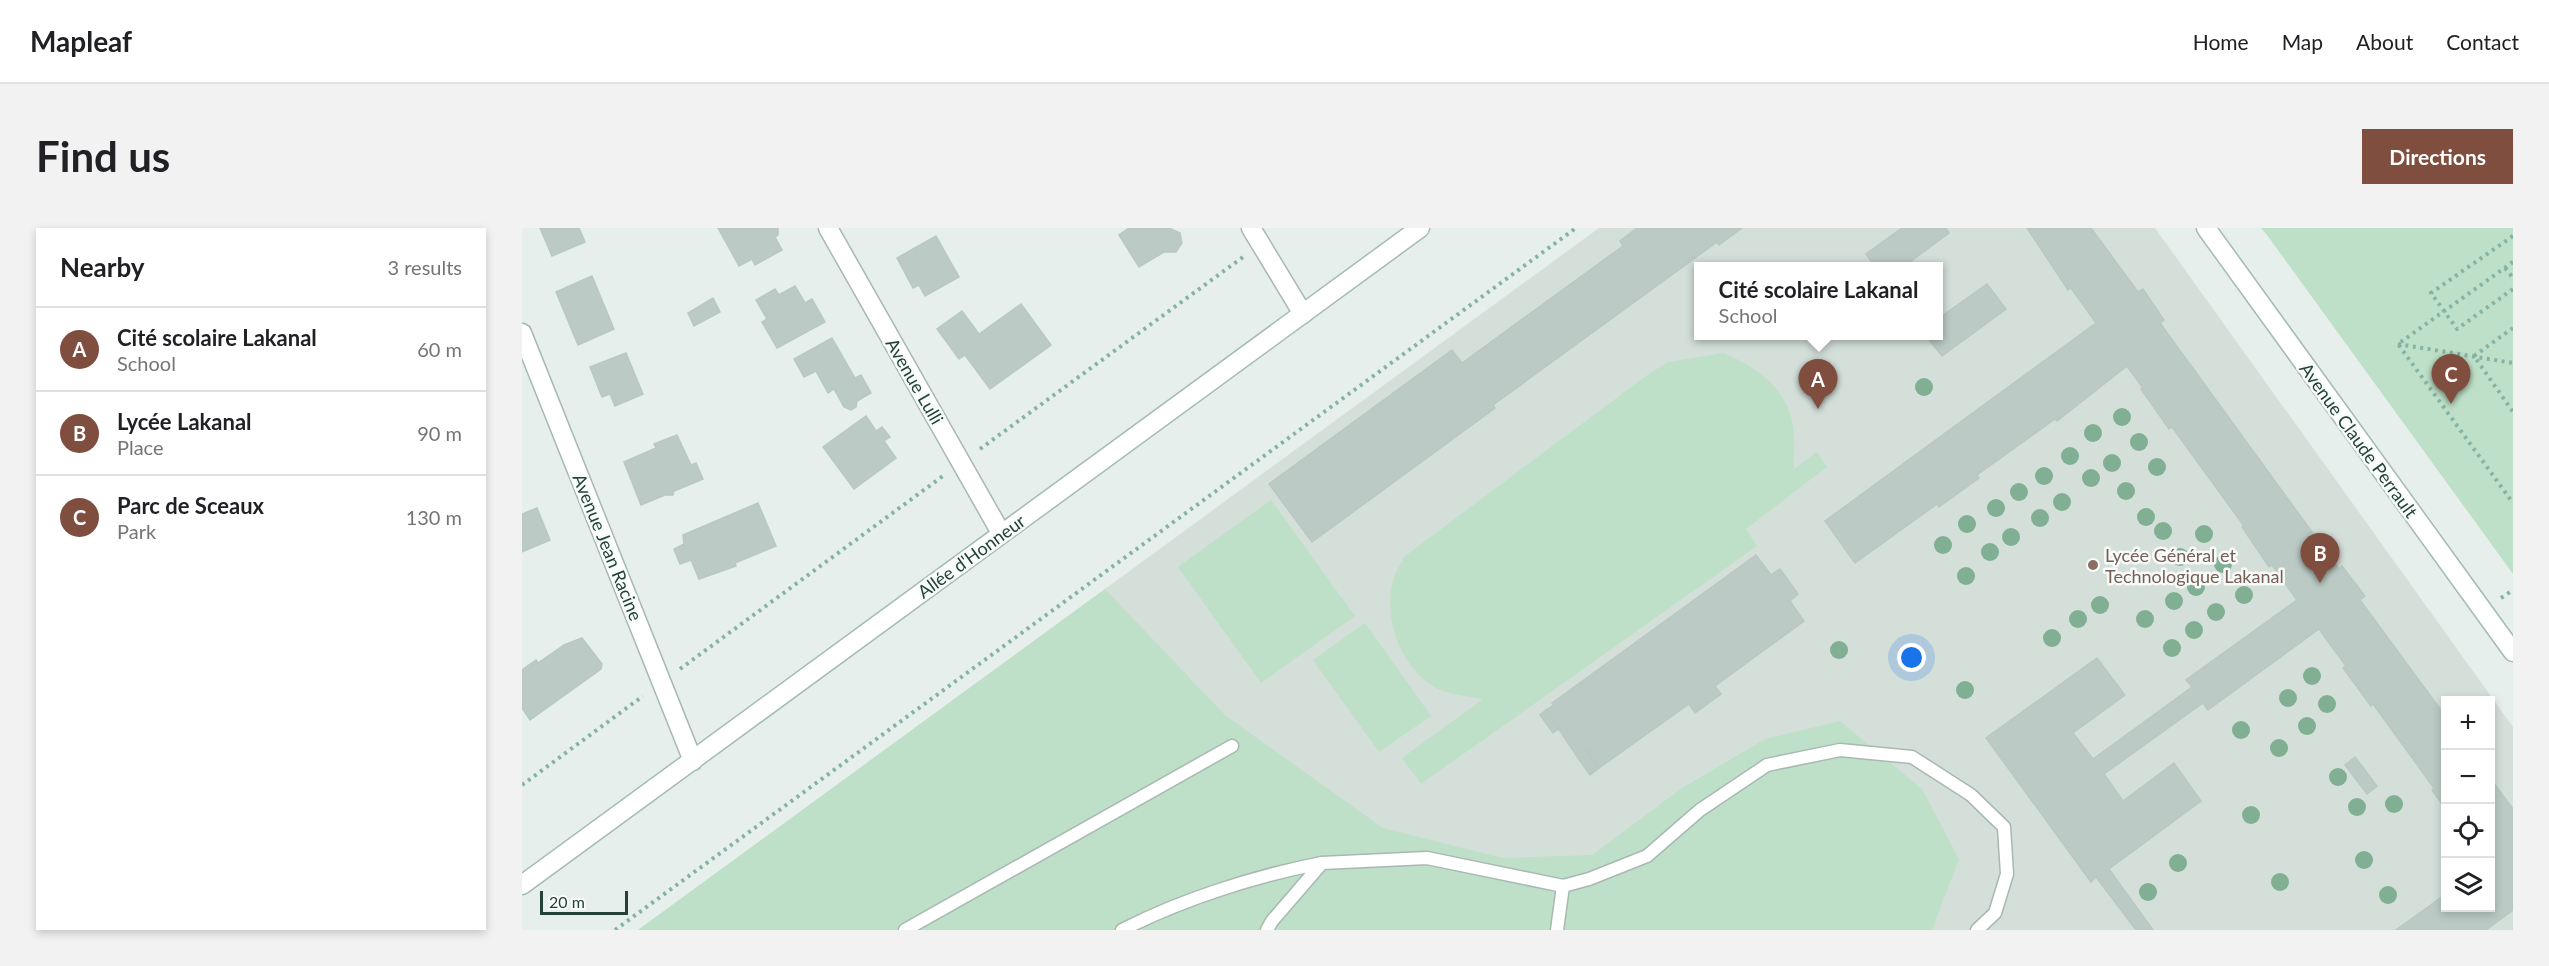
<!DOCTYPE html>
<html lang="en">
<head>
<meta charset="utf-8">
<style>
  :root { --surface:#fff; --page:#f2f2f2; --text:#202124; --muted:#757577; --line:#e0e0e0; --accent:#7f4e3f }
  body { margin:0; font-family:Lato,sans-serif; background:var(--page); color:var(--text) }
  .controls { position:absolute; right:18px; bottom:18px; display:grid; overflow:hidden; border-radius:0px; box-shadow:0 3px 9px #0003 }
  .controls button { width:54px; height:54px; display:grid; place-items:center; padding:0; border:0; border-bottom:2px solid var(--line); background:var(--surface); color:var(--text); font:30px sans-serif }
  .scale { position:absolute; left:18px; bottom:15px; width:88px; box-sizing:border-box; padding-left:6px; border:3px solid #24423a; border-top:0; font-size:16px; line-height:21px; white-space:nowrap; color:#24423a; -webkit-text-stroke:4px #f7fbf9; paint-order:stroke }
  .you { position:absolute; left:1390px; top:430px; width:21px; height:21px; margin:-15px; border:4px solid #fff; border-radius:50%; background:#1a73e8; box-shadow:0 0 0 9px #1a73e833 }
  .badge { display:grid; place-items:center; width:39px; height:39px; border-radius:50%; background:var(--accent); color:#fff; font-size:20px; font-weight:700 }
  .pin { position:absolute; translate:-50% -50px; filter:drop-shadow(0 2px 3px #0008) }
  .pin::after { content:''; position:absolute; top:32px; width:21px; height:18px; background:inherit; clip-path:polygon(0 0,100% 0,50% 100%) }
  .popup { position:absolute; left:1172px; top:34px; width:249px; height:78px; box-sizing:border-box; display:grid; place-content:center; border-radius:0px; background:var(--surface); filter:drop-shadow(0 2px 4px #0005); font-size:20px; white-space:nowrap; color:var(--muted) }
  .popup b { font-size:22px; color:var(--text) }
  .popup::after { content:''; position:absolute; left:50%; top:100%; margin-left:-12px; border:12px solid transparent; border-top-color:var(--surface) }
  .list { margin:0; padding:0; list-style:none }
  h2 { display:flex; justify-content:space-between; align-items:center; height:78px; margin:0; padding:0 24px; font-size:26px }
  h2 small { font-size:20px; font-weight:400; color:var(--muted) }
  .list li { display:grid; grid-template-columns:39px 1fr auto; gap:18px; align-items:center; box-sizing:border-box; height:84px; padding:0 24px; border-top:2px solid var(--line) }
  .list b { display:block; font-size:22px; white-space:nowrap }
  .list p { margin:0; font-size:20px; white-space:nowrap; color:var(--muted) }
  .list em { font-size:20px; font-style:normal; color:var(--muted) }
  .icon { flex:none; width:33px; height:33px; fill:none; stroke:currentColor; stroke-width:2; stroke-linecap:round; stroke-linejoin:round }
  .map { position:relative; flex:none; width:1991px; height:702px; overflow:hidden; border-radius:0px }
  header { display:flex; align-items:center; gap:36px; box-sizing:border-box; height:84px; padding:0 30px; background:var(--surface); border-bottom:2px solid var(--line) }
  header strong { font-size:28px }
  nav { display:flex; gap:33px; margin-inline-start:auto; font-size:21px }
  .intro { display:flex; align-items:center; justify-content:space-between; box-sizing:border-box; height:144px; padding:0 36px }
  h1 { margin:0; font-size:42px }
  .button { padding:15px 27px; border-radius:0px; background:var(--accent); color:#fff; font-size:21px; font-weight:700 }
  main { display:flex; gap:36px; padding:0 36px }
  aside { flex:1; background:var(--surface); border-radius:0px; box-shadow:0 3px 9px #0003 }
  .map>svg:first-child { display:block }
  .built { fill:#d4dfda; fill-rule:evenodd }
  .green { fill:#bfe0c8 }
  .building { fill:#bbcac4; stroke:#b8c9c2; stroke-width:1.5 }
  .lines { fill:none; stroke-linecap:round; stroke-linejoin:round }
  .service-casing { stroke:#a8b8b2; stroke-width:15 }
  .minor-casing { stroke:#a8b8b2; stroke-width:21 }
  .secondary-casing { stroke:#a4bbb3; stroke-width:21 }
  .path { stroke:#86b3a5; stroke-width:4; stroke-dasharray:3 4.5; stroke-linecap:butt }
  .service { stroke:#fff; stroke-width:12 }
  .minor { stroke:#fff; stroke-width:18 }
  .secondary { stroke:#fff; stroke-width:18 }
  .tree { fill:#80af93 }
  .education-dot { fill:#8d6e63; stroke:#f7fbf9; stroke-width:2 }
  .labels { text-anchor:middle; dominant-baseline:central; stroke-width:5; stroke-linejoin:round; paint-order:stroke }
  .street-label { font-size:18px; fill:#24423a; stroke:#f7fbf9 }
  .education-label { font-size:18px; fill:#785e54; stroke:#f7fbf9; text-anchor:start }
</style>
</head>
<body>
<header>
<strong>Mapleaf</strong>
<nav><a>Home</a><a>Map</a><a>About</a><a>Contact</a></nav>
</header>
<div class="intro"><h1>Find us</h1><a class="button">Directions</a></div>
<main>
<aside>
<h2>Nearby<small>3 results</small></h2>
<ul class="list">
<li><span class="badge">A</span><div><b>Cité scolaire Lakanal</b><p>School</p></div><em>60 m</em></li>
<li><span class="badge">B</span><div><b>Lycée Lakanal</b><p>Place</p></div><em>90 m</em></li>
<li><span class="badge">C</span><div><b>Parc de Sceaux</b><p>Park</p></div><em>130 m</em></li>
</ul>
</aside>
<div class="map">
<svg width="1991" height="702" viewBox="0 0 1991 702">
  <rect width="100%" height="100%" fill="#e6efeb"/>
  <path class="built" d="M1077,0H1633L1991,499V702H116ZM1176,39H1416V108H1176ZM1924,472H1968V680H1924Z"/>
  <g class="green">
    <path d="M1739,0H1991V346L1745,7Z"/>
    <path d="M1202,125C1233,138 1266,161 1271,198C1273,212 1272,227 1272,241L1295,224L1305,239L1224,301L1235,318L899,556L880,530L961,471C947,468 931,468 916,461C879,443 859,388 872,349C874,342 879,335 883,328L1128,145L1146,134Z"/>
    <path d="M749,272L833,388L739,455L656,339Z"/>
    <path d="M583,361L704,488L861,600L981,630L1070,627L1160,560L1243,511L1318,493L1400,561L1437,631L1410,702H116Z"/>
    <path d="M843,395L909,488L857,524L791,432Z"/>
  </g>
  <g class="building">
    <path d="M18,0H57L63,14L30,28Z"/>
    <path d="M196,0H256V7L253,9L260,22L233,37L230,31L217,38Z"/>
    <path d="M607,0H647L658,5L660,15L654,24H642L617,39L597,7Z"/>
    <path d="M1115,0H1220L1197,17L1195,14L971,177L973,180L790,314L747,256L930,122L940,135L1101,18L1098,13Z"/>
    <path d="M1380,0H1424L1427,5L1381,39H1353L1344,26Z"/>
    <path d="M1505,0H1569L1616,64L1621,61L1642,92L1638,95L1817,341L1820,338L1843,368L1838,372L1924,489V581L1910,562L1912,560L1851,476L1849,478L1821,440L1824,438L1797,401L1686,482L1681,475L1582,546L1601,573L1652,535L1679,573L1587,641L1631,702H1614L1574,649L1569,654L1464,510L1575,430L1603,467L1551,505L1571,531L1670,459L1664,452L1775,372L1750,337L1747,339L1720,299L1722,298L1650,199L1647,201L1619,161L1621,160L1605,138L1535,193L1533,191L1455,247L1457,250L1417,279L1415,276L1333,335L1303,293L1574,95L1549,60L1546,62Z"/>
    <path d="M414,8L437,49L403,68L397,57L391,60L375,30Z"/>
    <path d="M70,48L92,101L56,117L34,64Z"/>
    <path d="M1465,56L1484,81L1420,128L1404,108H1416V91Z"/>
    <path d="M273,58L283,75L290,71L303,94L255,120L240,94L245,91L234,72L253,61L257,67Z"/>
    <path d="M191,70L198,84L172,98L166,85Z"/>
    <path d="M499,76L529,117L468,161L443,127L437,131L415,101L440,83L457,106Z"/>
    <path d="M310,110L333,150L339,147L349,165L335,173L334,179L329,182L322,179L312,161L306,165L294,143L282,149L272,131Z"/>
    <path d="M104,125L121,166L93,178L88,166L80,169L68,139Z"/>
    <path d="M344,188L354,203L360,199L368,209L362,213L374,230L332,261L301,219Z"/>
    <path d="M155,207L169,237L174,235L181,251L152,263L151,267H143L119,277L102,234L134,220L132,216Z"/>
    <path d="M236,275L254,318L213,335L214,338L177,351L169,332L158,336L152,321L162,316L161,307Z"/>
    <path d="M15,280L28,312L0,324V286Z"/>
    <path d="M1234,327L1249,347L1258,341L1276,366L1268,373L1282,393L1193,458L1199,466L1173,485L1167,476L1077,540L1063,521L1054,527L1024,482L1032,477L1030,475Z"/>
    <path d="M60,410L80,436L79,441L8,492L0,480V442L14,432L16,435L42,417Z"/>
    <path d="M1024,482L1038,500L1031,505L1018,487Z"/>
    <path d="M1063,521L1077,540L1068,547L1054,527Z"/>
    <path d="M1833,529L1855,558L1845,566L1823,537Z"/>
    <path d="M1968,550L1991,581V682L1964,702H1874L1924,666V680H1968Z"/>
  </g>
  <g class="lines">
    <defs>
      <g id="service">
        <path d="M383,702L710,518"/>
        <path d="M600,702C661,671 733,648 800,635"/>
        <path d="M745,702L750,693L800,635L905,630L1041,658L1067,651L1125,628L1178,582L1245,537L1318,522L1390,529L1449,567L1482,599L1485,646L1473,685L1455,702"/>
        <path d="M1035,702L1041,658"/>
      </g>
      <g id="minor">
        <path d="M306,0L479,305"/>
        <path d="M729,0L781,86"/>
        <path d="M0,105L171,533"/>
      </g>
      <g id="secondary">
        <path d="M1684,0L1991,424"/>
        <path d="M0,657L898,0"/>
      </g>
    </defs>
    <use href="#service" class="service-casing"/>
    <use href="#minor" class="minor-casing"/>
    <use href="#secondary" class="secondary-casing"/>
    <g class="path">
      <path d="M1991,8L1909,65L1935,101L1991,61"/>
      <path d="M1991,34L1876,116L1991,275"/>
      <path d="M1983,40L1991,50"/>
      <path d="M1991,100L1952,128L1991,184"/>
      <path d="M1876,116L1991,135"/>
      <path d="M458,221L721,29"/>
      <path d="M1979,370L1991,362"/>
      <path d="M158,441L421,248"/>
      <path d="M0,557L121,468"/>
      <path d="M93,702L1054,0"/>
    </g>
    <use href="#service" class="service"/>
    <use href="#minor" class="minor"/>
    <use href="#secondary" class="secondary"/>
  </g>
  <g class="tree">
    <circle cx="1402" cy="159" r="9"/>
    <circle cx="1600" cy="189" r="9"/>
    <circle cx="1571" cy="205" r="9"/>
    <circle cx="1617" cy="214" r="9"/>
    <circle cx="1548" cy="228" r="9"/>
    <circle cx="1590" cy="235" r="9"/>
    <circle cx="1635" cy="239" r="9"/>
    <circle cx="1522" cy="248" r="9"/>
    <circle cx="1569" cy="250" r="9"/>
    <circle cx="1604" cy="263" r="9"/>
    <circle cx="1497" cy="264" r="9"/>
    <circle cx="1540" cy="274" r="9"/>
    <circle cx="1474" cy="280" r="9"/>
    <circle cx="1624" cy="289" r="9"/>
    <circle cx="1518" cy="290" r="9"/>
    <circle cx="1445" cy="296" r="9"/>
    <circle cx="1641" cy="303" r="9"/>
    <circle cx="1682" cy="306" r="9"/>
    <circle cx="1489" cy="309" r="9"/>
    <circle cx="1421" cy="317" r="9"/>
    <circle cx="1468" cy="324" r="9"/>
    <circle cx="1658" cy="329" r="9"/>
    <circle cx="1701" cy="336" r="9"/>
    <circle cx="1444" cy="348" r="9"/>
    <circle cx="1674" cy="359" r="9"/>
    <circle cx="1722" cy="367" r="9"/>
    <circle cx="1652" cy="373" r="9"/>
    <circle cx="1578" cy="377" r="9"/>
    <circle cx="1694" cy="384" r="9"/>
    <circle cx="1556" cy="391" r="9"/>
    <circle cx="1623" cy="391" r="9"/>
    <circle cx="1672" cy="402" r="9"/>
    <circle cx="1530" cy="410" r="9"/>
    <circle cx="1650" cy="420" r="9"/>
    <circle cx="1317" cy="422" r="9"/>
    <circle cx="1790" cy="448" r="9"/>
    <circle cx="1443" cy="462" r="9"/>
    <circle cx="1766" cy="470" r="9"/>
    <circle cx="1805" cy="476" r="9"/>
    <circle cx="1785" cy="498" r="9"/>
    <circle cx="1719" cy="502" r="9"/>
    <circle cx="1757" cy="520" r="9"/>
    <circle cx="1816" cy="549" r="9"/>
    <circle cx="1872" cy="576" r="9"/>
    <circle cx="1835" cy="579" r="9"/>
    <circle cx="1729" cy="587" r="9"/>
    <circle cx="1842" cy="632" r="9"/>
    <circle cx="1656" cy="635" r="9"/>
    <circle cx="1758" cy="654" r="9"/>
    <circle cx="1626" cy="664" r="9"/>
    <circle cx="1866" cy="667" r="9"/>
  </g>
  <circle class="education-dot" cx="1571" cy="337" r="6"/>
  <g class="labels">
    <g class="street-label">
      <text transform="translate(393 153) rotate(60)">Avenue Lulli</text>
      <text transform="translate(1837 212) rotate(54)">Avenue Claude Perrault</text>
      <text transform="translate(86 319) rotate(68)">Avenue Jean Racine</text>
      <text transform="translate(449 328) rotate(-36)">Allée d'Honneur</text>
    </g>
    <g class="education-label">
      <text x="1583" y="327">Lycée Général et<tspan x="1583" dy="21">Technologique Lakanal</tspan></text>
    </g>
  </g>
</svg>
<div class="controls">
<button>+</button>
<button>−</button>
<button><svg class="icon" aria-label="locate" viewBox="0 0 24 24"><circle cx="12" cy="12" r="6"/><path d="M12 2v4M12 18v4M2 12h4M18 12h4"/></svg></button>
<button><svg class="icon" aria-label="layers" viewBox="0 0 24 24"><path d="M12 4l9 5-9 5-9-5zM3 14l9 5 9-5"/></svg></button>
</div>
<div class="scale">20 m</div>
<div class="you"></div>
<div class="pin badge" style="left:1296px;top:181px">A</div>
<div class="popup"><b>Cité scolaire Lakanal</b>School</div>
<div class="pin badge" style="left:1798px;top:355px">B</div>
<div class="pin badge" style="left:1929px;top:176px">C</div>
</div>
</main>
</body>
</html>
